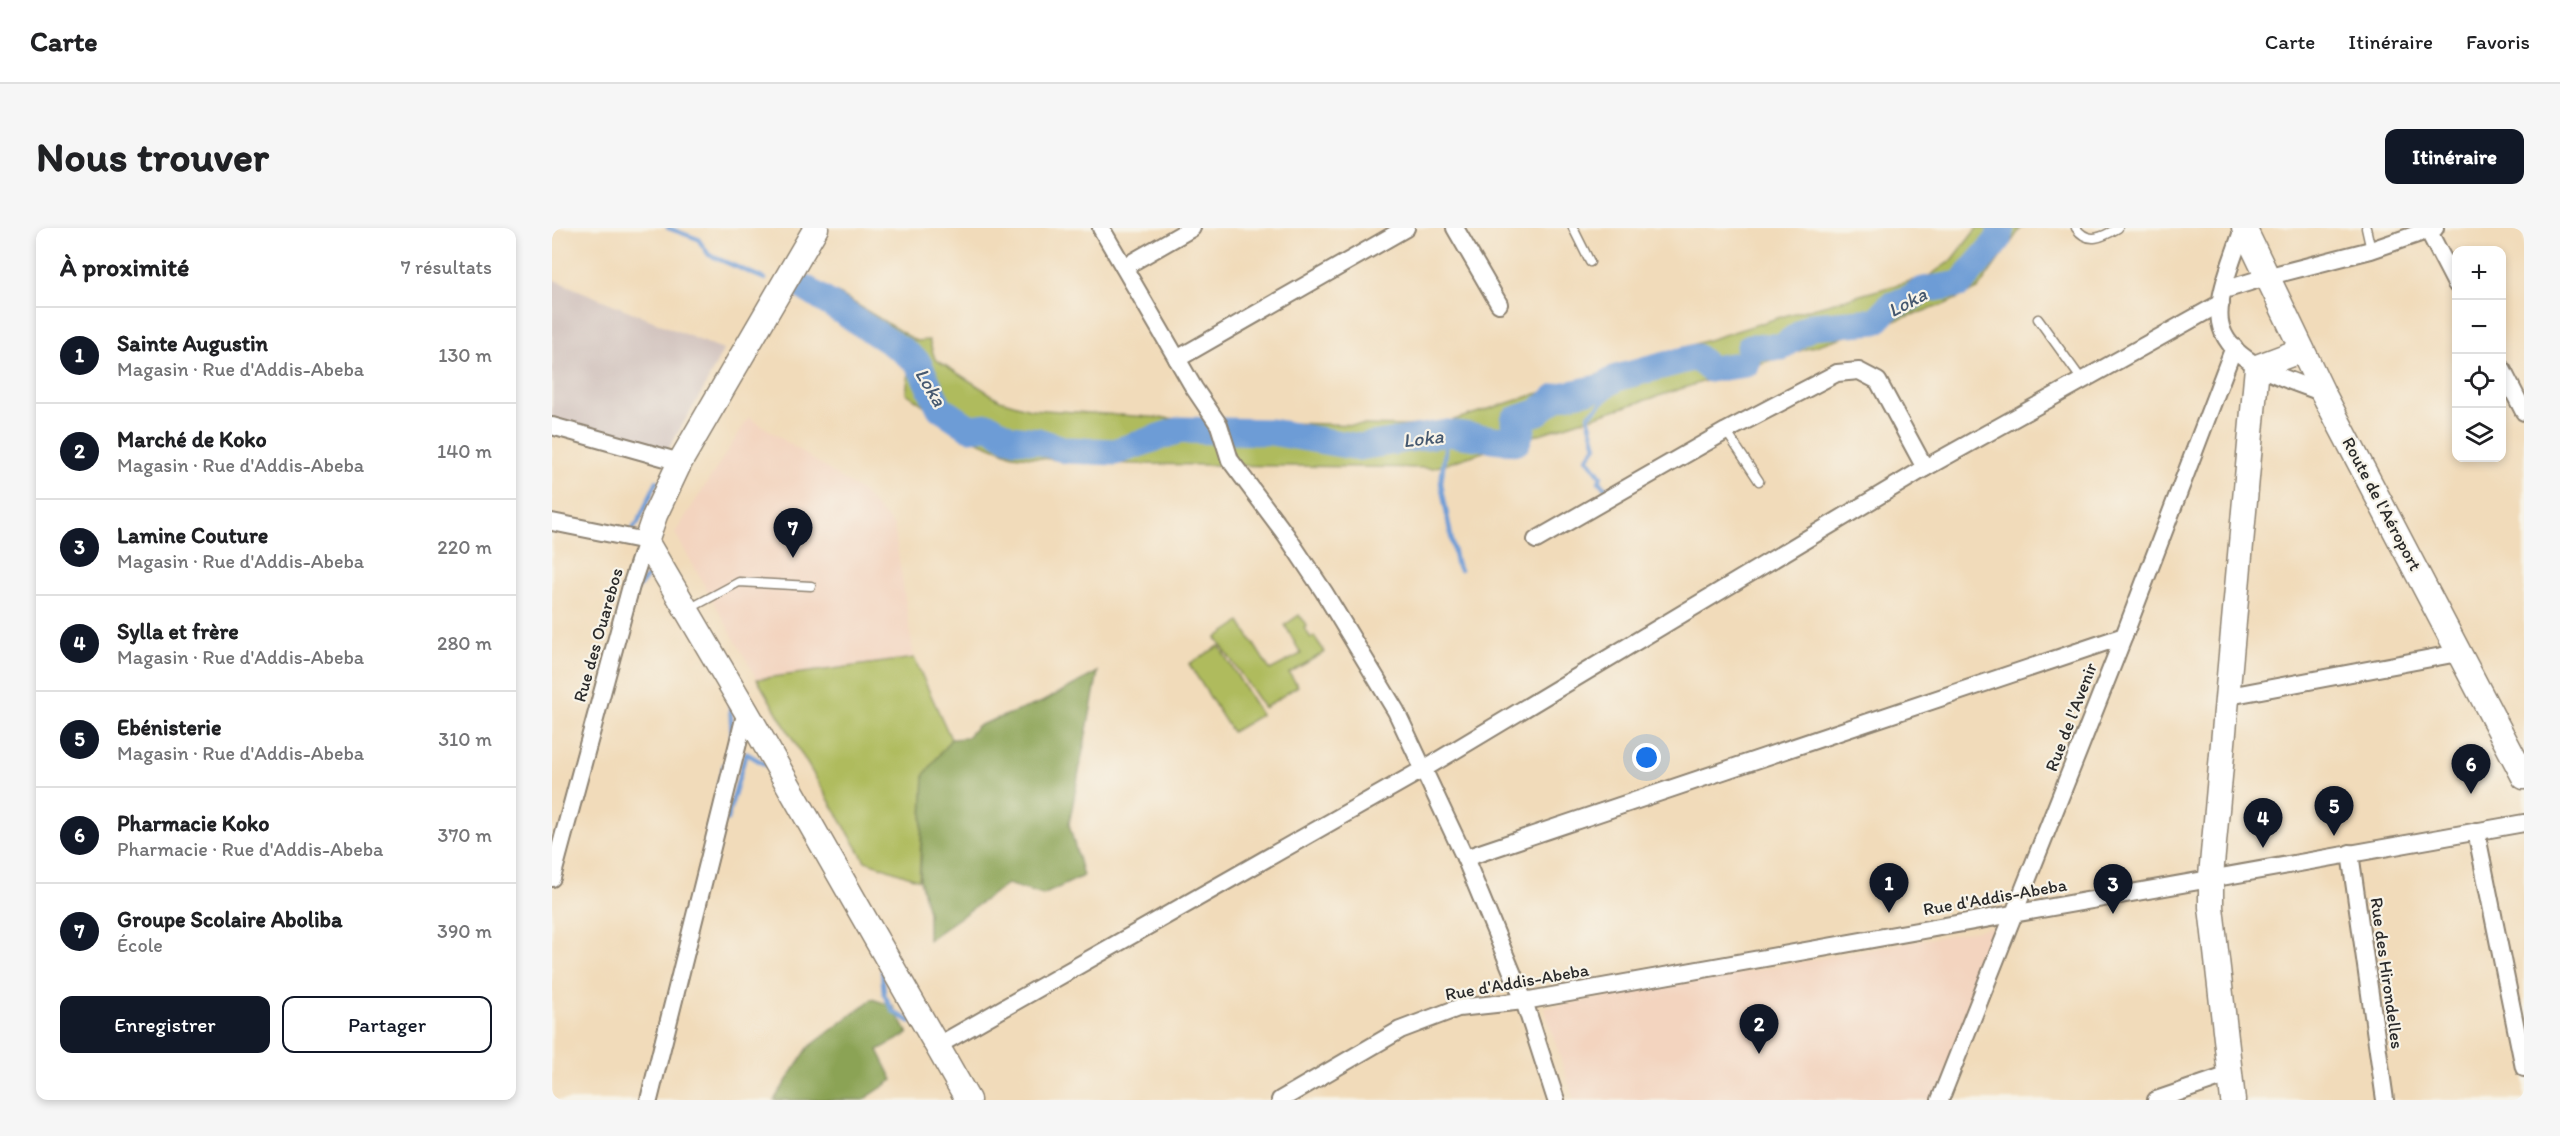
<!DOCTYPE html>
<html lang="fr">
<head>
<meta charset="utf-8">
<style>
  :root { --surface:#fff; --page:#f6f6f6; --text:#202124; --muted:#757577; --line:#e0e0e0; --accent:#111827 }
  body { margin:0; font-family:Itim,sans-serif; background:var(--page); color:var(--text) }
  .controls { position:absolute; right:18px; top:18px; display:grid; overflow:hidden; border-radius:12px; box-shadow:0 3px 9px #0003 }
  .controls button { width:54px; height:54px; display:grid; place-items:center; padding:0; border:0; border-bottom:2px solid var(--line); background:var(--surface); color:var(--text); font:30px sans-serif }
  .you { position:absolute; left:1095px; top:530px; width:21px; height:21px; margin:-15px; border:4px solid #fff; border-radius:50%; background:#1a73e8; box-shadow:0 0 0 9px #1a73e833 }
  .badge { display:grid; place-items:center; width:39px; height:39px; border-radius:50%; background:var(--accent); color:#fff; font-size:20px; font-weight:700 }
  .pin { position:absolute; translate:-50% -50px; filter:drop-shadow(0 2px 3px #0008) }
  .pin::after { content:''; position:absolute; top:32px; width:21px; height:18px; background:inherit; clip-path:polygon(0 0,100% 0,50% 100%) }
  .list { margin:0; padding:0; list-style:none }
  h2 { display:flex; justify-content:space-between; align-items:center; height:78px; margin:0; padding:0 24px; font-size:26px }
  h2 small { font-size:20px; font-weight:400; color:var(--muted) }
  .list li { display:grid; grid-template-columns:39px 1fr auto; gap:18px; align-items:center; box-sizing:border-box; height:96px; padding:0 24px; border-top:2px solid var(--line) }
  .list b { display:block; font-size:22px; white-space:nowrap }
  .list p { margin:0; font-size:20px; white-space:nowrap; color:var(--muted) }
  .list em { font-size:20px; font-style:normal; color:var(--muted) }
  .actions { display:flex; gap:12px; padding:18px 24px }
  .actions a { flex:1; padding:14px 0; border:2px solid var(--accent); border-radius:12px; text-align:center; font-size:21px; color:var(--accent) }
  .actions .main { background:var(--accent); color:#fff }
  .icon { flex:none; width:33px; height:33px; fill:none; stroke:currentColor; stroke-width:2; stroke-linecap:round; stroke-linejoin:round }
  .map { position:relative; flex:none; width:1972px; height:872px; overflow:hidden; border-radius:12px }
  header { display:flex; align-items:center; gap:36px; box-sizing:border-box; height:84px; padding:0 30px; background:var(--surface); border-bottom:2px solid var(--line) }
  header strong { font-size:28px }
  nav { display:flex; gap:33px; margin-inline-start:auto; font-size:21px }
  .intro { display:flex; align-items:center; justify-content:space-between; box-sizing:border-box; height:144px; padding:0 36px }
  h1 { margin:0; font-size:42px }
  .button { padding:15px 27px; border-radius:12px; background:var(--accent); color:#fff; font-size:21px; font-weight:700 }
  main { display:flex; gap:36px; padding:0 36px }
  aside { flex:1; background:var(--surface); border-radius:12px; box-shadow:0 3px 9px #0003 }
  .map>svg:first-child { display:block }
  .built { fill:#f3d4bf }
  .industrial { fill:#cfc0bb }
  .green { fill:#afbb5d; stroke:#6d7344; stroke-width:1.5 }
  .forest { fill:#8ba354; stroke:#5b6740; stroke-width:1.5 }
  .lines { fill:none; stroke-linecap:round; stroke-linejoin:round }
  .stream { stroke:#6d9cd6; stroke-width:4.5 }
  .river { stroke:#6d9cd6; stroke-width:27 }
  .lane-casing { stroke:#8e8372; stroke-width:11 }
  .street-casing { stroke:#8e8372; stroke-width:20 }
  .secondary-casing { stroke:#8e8372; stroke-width:27 }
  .lane { stroke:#fff; stroke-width:8 }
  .street { stroke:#fff; stroke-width:16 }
  .secondary { stroke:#fff; stroke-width:24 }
  .labels { text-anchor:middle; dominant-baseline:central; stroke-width:4.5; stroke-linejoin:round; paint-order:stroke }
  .street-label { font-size:18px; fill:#2b2b2b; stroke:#f7f3e8 }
  .water-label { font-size:20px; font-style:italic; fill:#45586f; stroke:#f7f3e8 }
</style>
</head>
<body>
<header>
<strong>Carte</strong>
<nav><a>Carte</a><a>Itinéraire</a><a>Favoris</a></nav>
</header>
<div class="intro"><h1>Nous trouver</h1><a class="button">Itinéraire</a></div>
<main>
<aside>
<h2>À proximité<small>7 résultats</small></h2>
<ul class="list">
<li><span class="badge">1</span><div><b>Sainte Augustin</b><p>Magasin · Rue d'Addis-Abeba</p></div><em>130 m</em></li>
<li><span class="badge">2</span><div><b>Marché de Koko</b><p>Magasin · Rue d'Addis-Abeba</p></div><em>140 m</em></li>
<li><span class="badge">3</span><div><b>Lamine Couture</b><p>Magasin · Rue d'Addis-Abeba</p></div><em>220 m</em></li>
<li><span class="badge">4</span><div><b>Sylla et frère</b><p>Magasin · Rue d'Addis-Abeba</p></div><em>280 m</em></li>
<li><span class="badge">5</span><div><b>Ebénisterie</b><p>Magasin · Rue d'Addis-Abeba</p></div><em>310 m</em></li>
<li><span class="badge">6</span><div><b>Pharmacie Koko</b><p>Pharmacie · Rue d'Addis-Abeba</p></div><em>370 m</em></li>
<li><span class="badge">7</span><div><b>Groupe Scolaire Aboliba</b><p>École</p></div><em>390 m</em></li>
</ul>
<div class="actions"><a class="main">Enregistrer</a><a>Partager</a></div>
</aside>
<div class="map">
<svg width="1972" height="872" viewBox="0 0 1972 872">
  <rect width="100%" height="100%" fill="#f7f3e8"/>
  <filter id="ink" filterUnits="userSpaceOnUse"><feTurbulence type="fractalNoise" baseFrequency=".0167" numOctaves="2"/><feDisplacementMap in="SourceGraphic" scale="12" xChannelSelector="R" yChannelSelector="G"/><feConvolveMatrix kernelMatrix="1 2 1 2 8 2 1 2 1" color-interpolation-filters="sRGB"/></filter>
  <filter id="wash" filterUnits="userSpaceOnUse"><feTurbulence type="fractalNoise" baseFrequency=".008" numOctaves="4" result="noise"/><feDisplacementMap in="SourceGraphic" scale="24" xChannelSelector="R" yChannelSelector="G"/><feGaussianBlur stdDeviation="1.35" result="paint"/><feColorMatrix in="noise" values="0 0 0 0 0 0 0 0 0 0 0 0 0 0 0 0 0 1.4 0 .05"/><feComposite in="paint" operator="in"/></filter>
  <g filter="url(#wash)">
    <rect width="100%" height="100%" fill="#f1dbba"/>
    <g class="built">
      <path d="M197,189L310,264L342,298L362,430L205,451L123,305Z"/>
      <path d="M1454,697L1390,872H1022L992,780Z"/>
    </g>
    <path class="industrial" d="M0,51L171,122L151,162L116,222L0,191Z"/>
    <g class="green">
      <path d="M1425,0H1469L1426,61L1391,77L881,240L582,236L515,233L461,227L421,211L354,165L358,133L244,65L253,51L289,67L364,113L377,112L383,131L448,172L478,181L657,193L852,198L889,196L1232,88L1377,48L1401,31Z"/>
      <path d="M747,387L755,398L752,400L759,410L762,408L773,424L737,445L746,458L712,480L664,410L688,394L718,442L749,426L733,397Z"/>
      <path d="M667,418L709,487L680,504L637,436Z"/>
      <path d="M362,430L399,511L372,548L367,652L313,633L205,451Z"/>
    </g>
    <g class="forest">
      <path d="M546,444L517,596L531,648L491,667L455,656L376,712V684L368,652L372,547L399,511L414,510L425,498L490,474Z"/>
      <path d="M320,771L341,778L356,806L326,822L341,852L311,872H222L256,820Z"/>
    </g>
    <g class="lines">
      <g class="stream">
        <path d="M116,0L146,11L157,27L213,51"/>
        <path d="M1051,159L1056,169L1036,188L1044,218L1035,230L1049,248L1047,254L1056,262L1054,264"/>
        <path d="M895,205L889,255L904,335L908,342"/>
        <path d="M78,305L86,294L105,253"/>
        <path d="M85,361L95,349L101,348L106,352"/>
        <path d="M178,475L180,509"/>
        <path d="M167,556L172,537"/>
        <path d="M175,592L194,525L214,537"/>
        <path d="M330,743L332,766L341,783L359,794"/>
      </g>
      <path class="river" d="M253,60L350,122L366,135L388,180L418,200L438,198L457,210L486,213L514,222L563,224L628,202L719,204L807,219L895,205L965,214L970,201L962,192L986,184L1004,169L1051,159L1064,150L1144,129L1158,141L1194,136L1198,119H1230L1259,98L1324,93L1338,78L1358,70L1371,62L1408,56L1446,12L1449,0"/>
    </g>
  </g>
  <g filter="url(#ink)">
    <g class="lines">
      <defs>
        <g id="lane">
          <path d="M1021,0L1038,34"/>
          <path d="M1524,0C1536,17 1551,9 1566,0"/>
          <path d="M1814,0L1819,22"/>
          <path d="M1486,91L1530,152"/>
          <path d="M1174,203L1207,253"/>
          <path d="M135,382L187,354L259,358"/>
        </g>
        <g id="street">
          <path d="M549,0L642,160L667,197L678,232L734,307L772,364L844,483L913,630L972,773L1004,872"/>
          <path d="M903,0L947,76"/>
          <path d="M1691,0C1683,26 1664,68 1668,94C1675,136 1739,152 1771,165"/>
          <path d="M1876,2L1904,56"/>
          <path d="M572,39L640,0"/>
          <path d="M1672,62L1714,49L1819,22L1883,0"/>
          <path d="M625,131L854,0"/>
          <path d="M1950,141L1972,184"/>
          <path d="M0,198L128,234"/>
          <path d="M0,294L94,313L79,358L0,650"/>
          <path d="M984,312L1174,203L1285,145L1307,143L1326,153L1373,240"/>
          <path d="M1677,468L1906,425"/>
          <path d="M1924,603L1972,840"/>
          <path d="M1798,625L1833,872"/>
          <path d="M913,630L1572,408"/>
          <path d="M385,818L870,542L1373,240L1669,75"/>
          <path d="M97,872L194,483"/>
          <path d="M728,872L848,802L906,780L972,773C1305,714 1638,652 1972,595"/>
          <path d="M1388,872L1572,408L1682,119"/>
          <path d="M1604,872L1677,847"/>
        </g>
        <g id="secondary">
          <path d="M264,0L128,234L103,287L94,313L194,483L416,872"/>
          <path d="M1692,0L1771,165L1972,549"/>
          <path d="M1681,872L1659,679V648L1705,139L1750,122"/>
        </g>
      </defs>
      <use href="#lane" class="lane-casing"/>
      <use href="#street" class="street-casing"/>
      <use href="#secondary" class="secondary-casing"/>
      <use href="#lane" class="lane"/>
      <use href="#street" class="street"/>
      <use href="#secondary" class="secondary"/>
    </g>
  </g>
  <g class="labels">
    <g class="street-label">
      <text transform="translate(1830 276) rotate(62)">Route de l'Aéroport</text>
      <text transform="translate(46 407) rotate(-74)">Rue des Ouarebos</text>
      <text transform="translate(1519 489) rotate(-69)">Rue de l'Avenir</text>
      <text transform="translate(1443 669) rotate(-10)">Rue d'Addis-Abeba</text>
      <text transform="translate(1835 745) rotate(82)">Rue des Hirondelles</text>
      <text transform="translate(965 754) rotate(-10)">Rue d'Addis-Abeba</text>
    </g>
    <g class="water-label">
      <text transform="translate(1355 74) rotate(-28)">Loka</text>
      <text transform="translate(379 159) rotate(59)">Loka</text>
      <text transform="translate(871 210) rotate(-7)">Loka</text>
    </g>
  </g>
</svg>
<div class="controls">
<button>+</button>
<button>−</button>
<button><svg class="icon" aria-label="locate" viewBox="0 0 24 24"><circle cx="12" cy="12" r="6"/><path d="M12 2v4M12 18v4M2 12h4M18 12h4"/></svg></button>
<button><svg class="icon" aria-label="layers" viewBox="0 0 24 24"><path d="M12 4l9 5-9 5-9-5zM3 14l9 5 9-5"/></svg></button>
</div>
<div class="you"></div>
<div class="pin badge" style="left:1337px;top:685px">1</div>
<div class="pin badge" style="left:1207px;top:826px">2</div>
<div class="pin badge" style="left:1561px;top:686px">3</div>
<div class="pin badge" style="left:1711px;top:620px">4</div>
<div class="pin badge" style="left:1782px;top:608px">5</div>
<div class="pin badge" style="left:1919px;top:566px">6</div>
<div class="pin badge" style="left:241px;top:330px">7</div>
</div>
</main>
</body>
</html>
